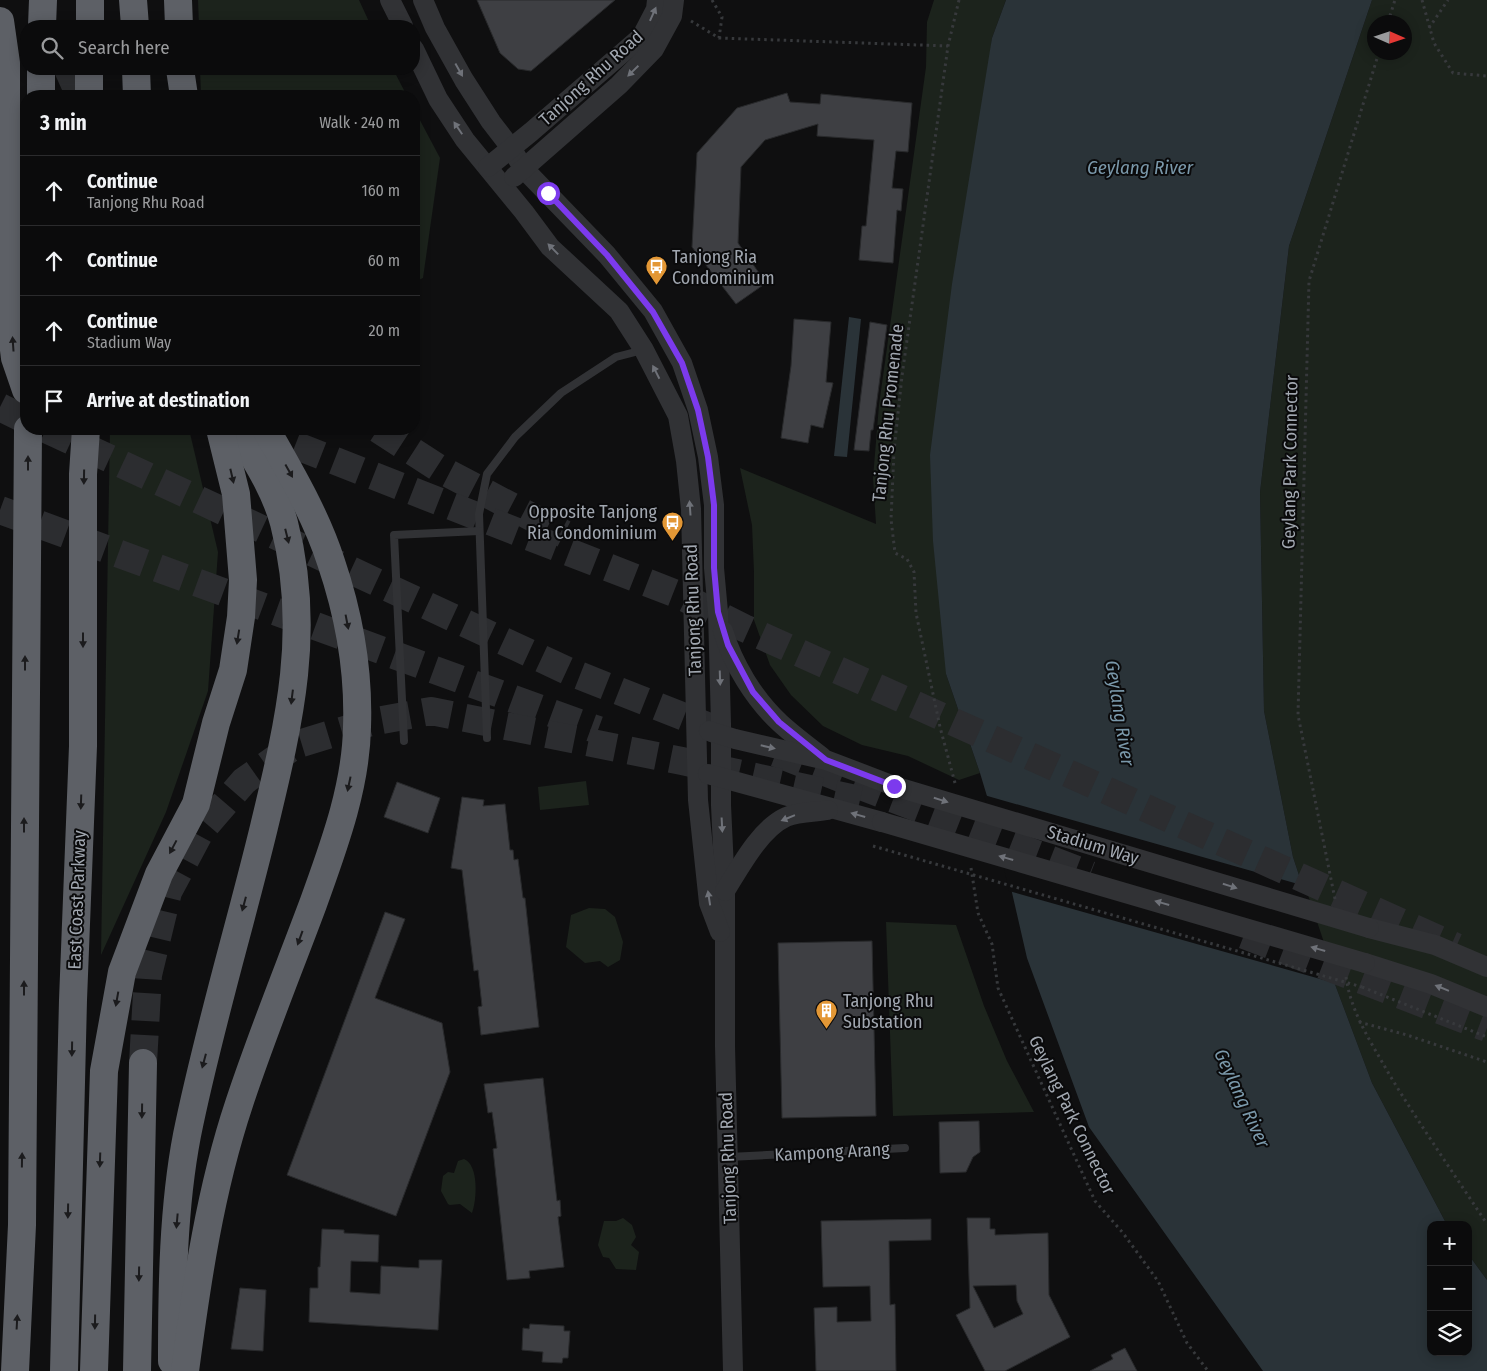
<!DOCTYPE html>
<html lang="en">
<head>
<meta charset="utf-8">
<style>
  :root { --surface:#0b0b0c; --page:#141415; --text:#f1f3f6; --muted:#9a9b9d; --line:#2b2b2d }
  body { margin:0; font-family:"Fira Sans Condensed",sans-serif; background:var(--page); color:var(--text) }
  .controls { position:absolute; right:15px; bottom:15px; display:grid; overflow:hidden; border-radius:10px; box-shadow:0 2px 12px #0003 }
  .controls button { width:45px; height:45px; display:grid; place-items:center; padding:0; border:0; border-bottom:1px solid var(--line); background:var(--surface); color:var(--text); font:25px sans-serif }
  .compass { position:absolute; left:1367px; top:15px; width:45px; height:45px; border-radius:50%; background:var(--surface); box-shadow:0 2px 12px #0003; rotate:93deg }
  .stop { position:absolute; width:15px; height:15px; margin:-11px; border:4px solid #7c3aed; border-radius:50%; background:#fff }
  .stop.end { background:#7c3aed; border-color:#fff; box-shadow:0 1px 5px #0008 }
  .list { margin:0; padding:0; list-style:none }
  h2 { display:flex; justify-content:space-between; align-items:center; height:65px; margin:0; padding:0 20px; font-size:21px }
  h2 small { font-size:16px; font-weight:400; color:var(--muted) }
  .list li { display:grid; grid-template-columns:32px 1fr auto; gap:15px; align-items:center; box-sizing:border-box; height:70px; padding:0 20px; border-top:1px solid var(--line) }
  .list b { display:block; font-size:19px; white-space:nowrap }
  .list p { margin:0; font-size:16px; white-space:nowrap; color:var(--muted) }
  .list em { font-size:16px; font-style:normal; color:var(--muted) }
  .icon { flex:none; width:28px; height:28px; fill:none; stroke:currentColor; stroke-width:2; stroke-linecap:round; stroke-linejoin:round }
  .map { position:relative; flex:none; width:1487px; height:1371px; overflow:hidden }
  .search { position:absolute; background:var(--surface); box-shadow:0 2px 12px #0003; left:20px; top:20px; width:400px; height:55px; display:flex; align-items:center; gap:12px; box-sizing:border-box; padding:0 18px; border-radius:20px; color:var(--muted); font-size:19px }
  .panel { position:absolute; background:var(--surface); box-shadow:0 2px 12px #0003; left:20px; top:90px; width:400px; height:345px; border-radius:20px }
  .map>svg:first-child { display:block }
  .green { fill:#1c231c; fill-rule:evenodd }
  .water { fill:#2a3338 }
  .pier { fill:#0f0f10 }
  .building { fill:#3e3f43; stroke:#292a2c; fill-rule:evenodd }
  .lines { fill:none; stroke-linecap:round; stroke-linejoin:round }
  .motorway-tunnel { stroke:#2c2d30; stroke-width:28; stroke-dasharray:28 14; stroke-linecap:butt }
  .path { stroke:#37393c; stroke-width:3; stroke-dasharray:2.5 4; stroke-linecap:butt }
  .service { stroke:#313235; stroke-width:8 }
  .tertiary { stroke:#313235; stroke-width:20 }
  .motorway { stroke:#5d6066; stroke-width:28 }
  .path-bridge { stroke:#37393c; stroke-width:3; stroke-dasharray:2.5 4; stroke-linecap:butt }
  .tertiary-bridge { stroke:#313235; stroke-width:20 }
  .oneway { fill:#6f7279 }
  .oneway2 { fill:#1b1b1d }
  .route { stroke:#7c3aed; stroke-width:6 }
  .labels { text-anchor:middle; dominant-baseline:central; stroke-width:4; stroke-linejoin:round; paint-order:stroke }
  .street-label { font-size:18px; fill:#a1a7b0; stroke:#0a0a0b }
  .poi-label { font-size:18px; fill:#a1a7b0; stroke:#0a0a0b; text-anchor:start }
  .water-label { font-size:19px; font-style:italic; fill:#7a98aa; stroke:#0a0a0b }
</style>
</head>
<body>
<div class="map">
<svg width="1487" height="1371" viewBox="0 0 1487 1371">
  <rect width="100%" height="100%" fill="#0f0f10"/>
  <g class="green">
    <path d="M198,0H359L371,26H199Z"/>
    <path d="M934,0H1006L992,38L946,674L980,773L959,780L908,756L862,745L823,726L791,695L770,665L754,620V572L752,525L740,468L876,524L873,478L879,405L926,67L927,22Z"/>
    <path d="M1372,0H1487V1280L1468,1254V1225H1447L1372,1083L1336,987L1293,857L1264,711L1260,492L1289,246ZM1374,22H1404V52H1374Z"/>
    <path d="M200,69H393L407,96H201Z"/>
    <path d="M414,109L440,158L423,278L414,282Z"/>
    <path d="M110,429H189L218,552L208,691L166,812L101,955Z"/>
    <path d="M586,781L589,805L540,810L538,787Z"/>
    <path d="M589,908L605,909L615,917L623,942L620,960L608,967L600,961L585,963L566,947L571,915Z"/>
    <path d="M886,922L956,925L984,1006L1007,1061L1034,1112L893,1116Z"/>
    <path d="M464,1159C479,1165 477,1200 472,1213L460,1204L450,1205L448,1204L441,1191L443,1176L448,1172L454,1173L458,1161Z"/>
    <path d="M623,1218L632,1225L636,1237L631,1245L639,1252L636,1270L616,1269L609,1258L603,1257L598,1245L604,1221H616Z"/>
  </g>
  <g class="water">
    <path d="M1006,0H1372L1289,246L1260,492L1264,711L1293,857L1336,987L1372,1083L1447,1225H1431V1352H1468V1254L1487,1280V1371H1263L1089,1127L1027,958L999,836L980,773L946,674L933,541L930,455L952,284L992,38Z"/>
    <path d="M849,317L861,319L847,457L834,456Z"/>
  </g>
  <path class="pier" d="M984,795L1305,886L1338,984L1009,891L997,837Z"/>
  <g class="building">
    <path d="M477,0H615L531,71L518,69L500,53Z"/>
    <path d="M787,93L790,102L820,104L821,94L912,103L908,152L896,151L892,188L903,189L901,211L897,210L893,263L859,260L862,226H866L874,140L817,136L818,124L765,140L741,167L738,243L766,283L736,304L692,247L697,153L737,108Z"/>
    <path d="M794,319L831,322L826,382L833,383L823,428L811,425L808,443L781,438L791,366Z"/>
    <path d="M870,322L887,325L873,430H871L869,451L854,450Z"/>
    <path d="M397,782L440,798L428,833L384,817Z"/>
    <path d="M462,797L484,800L483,806L505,804L510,850H513L514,860L518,859L523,898H525L539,1027L481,1035L478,1007L482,1006L478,970L474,971L462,870L451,868Z"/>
    <path d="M385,912L405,919L375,998L442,1023L450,1072L396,1216L287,1175Z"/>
    <path d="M872,941L876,1116L782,1118L778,943Z"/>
    <path d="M543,1078L557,1201L560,1200L561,1216L558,1217L564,1267L529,1271L530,1278L507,1280L493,1149L497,1148L492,1112L488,1113L484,1084Z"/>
    <path d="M979,1121L980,1152L973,1157L966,1172L940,1173L939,1122Z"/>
    <path d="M967,1218H990V1229H995V1235L1048,1233L1049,1295L1070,1337L1005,1371H985L956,1315L970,1308ZM1016,1285L1017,1301L1023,1314L994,1328L973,1286Z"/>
    <path d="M931,1219V1240L889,1241L890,1305L895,1304L896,1371H816L814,1308L837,1307V1322L871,1321L870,1286L823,1287L821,1221Z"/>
    <path d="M322,1229L344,1230V1233L379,1235L378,1262L351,1261L350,1292L380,1294L381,1266L419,1268V1260H442L438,1330L309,1322L310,1288H318V1267H320Z"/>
    <path d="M240,1288L266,1290L263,1351L231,1349Z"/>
    <path d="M530,1324L564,1326V1331H570L568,1358H563L562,1363L542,1362L543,1352L522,1350L523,1328L529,1329Z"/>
    <path d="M1125,1348L1137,1371H1090L1113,1359L1111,1355Z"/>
  </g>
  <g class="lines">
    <g class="motorway-tunnel">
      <path d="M68,69L80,96"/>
      <path d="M0,407L26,420"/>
      <path d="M46,429L568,671L720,731"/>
      <path d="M378,429L440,469L564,534"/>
      <path d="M256,430L679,595L744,628L1456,947"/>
      <path d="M0,510L598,730"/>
      <path d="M776,753L1090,875"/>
      <path d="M1244,935L1487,1028"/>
      <path d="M143,1063L148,975L168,892L200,832L244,781L295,745L371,722L431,711L682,761L860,800"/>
    </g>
    <g class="path">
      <path d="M712,0L722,17L719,38"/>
      <path d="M1422,0L1434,43L1453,73L1487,76"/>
      <path d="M691,21L719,38L948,46"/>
      <path d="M1388,22L1395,0"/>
      <path d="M1429,28L1448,0"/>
      <path d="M955,783L940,727L916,613L914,572L907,559L895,553L891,519L894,451L902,376L948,46L959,0"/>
      <path d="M971,868L978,913L992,944L998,988L1095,1201L1123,1233L1158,1281L1187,1343L1208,1371"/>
      <path d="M1335,899L1298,715L1309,281L1379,52"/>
      <path d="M1346,977C1351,1013 1371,1042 1389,1074C1420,1125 1454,1174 1487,1224"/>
      <path d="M1362,987L1487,1037"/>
      <path d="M1359,1022L1407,1035L1487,1062"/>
    </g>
    <g class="service">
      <path d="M487,738L479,514L487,474L515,437L561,393L616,357L643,350"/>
      <path d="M404,741L394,535L479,531"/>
      <path d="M729,1157L905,1148"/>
    </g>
    <g class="tertiary">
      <path d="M390,0L403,26"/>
      <path d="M423,0L435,28L464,80L491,122L511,148L524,169L607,255L653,311L682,363L698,410L708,457L714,505V568L718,612L721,724V805L725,891V1046L733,1371"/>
      <path d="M414,49L438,99L465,140L524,212L550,247L619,311L644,350L678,416L686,461L691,509L698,800L709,903L720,932"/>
      <path d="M488,167L531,132L642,36L656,9L657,0"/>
      <path d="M514,177L619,85L654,49L672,16L674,0"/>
      <path d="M723,631C733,664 754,699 780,723C793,735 808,746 822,757"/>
      <path d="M709,731L735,739L826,760L894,786"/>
      <path d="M708,774L882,822"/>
      <path d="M725,891C740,867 760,829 786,817C797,812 816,812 828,810"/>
      <path d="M1369,928L1435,945L1487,967"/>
      <path d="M1365,963L1431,984L1487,1007"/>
    </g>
    <g class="motorway">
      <path d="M133,0L135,26"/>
      <path d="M178,0L179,26"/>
      <path d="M0,21L6,63V144L13,342L15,358L26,390"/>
      <path d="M42,26L43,0"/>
      <path d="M90,26V0"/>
      <path d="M136,69L137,96"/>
      <path d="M180,69L184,96"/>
      <path d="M41,96V69"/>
      <path d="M89,96V69"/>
      <path d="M172,1361C172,1287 173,1208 187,1135C208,1031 239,930 264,827C289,723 312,630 284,523C275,489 255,459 237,429"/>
      <path d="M15,1371L22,1225L28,429"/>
      <path d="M64,1371L73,1000L83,746V474L86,429"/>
      <path d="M94,1371L104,1071L122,972L159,874L196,804L216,723L233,670L241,617L243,580L236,494L220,429"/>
      <path d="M137,1371L143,1063"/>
      <path d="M185,1371C197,1281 210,1191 239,1104C261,1037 288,971 313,904C333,848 356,788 357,727C359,671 349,615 331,562C316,515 290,472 266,429"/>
    </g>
    <path class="path-bridge" d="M873,846L1362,987"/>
    <g class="tertiary-bridge">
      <path d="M894,786L1369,928"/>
      <path d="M882,822L1365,963"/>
    </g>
  </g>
  <defs><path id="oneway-solid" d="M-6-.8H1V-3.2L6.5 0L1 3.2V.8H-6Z" transform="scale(1.25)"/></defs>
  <g class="oneway">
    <use href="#oneway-solid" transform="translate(653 14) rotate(-66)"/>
    <use href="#oneway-solid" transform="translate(459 70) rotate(61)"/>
    <use href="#oneway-solid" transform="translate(633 71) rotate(136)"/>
    <use href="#oneway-solid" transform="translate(458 128) rotate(-124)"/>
    <use href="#oneway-solid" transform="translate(553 249) rotate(-134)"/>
    <use href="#oneway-solid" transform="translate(656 372) rotate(-117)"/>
    <use href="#oneway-solid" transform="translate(690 508) rotate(-94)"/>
    <use href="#oneway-solid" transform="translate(720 678) rotate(88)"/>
    <use href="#oneway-solid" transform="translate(768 747) rotate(13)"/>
    <use href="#oneway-solid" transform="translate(941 800) rotate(17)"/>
    <use href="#oneway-solid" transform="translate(858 815) rotate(-164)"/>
    <use href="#oneway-solid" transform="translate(788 818) rotate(158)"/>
    <use href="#oneway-solid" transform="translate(722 825) rotate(87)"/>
    <use href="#oneway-solid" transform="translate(1006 858) rotate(-164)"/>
    <use href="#oneway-solid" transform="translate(1230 886) rotate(17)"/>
    <use href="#oneway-solid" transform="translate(709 898) rotate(-99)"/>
    <use href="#oneway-solid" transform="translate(1162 903) rotate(-164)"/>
    <use href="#oneway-solid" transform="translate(1318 949) rotate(-164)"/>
    <use href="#oneway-solid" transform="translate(1442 988) rotate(-158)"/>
  </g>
  <g class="oneway2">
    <use href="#oneway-solid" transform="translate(13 344) rotate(-94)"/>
    <use href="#oneway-solid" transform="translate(28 463) rotate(-90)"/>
    <use href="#oneway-solid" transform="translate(289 471) rotate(61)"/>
    <use href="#oneway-solid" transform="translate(232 476) rotate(77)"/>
    <use href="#oneway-solid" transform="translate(84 477) rotate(91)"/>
    <use href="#oneway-solid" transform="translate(287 536) rotate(76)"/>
    <use href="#oneway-solid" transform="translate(347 622) rotate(79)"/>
    <use href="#oneway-solid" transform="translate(238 637) rotate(99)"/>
    <use href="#oneway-solid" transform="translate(83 640) rotate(90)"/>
    <use href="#oneway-solid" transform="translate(25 663) rotate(-90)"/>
    <use href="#oneway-solid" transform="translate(292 697) rotate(97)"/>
    <use href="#oneway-solid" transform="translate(349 784) rotate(102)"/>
    <use href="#oneway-solid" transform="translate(81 802) rotate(92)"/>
    <use href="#oneway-solid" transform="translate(24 825) rotate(-90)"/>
    <use href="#oneway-solid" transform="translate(173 847) rotate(118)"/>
    <use href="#oneway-solid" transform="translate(244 904) rotate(105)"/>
    <use href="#oneway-solid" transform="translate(300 938) rotate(110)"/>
    <use href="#oneway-solid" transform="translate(24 988) rotate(-90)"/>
    <use href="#oneway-solid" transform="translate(117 999) rotate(100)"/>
    <use href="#oneway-solid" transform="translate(72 1049) rotate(91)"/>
    <use href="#oneway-solid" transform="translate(204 1061) rotate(105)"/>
    <use href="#oneway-solid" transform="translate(142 1111) rotate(91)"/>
    <use href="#oneway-solid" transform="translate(22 1160) rotate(-89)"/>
    <use href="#oneway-solid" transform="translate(100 1160) rotate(92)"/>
    <use href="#oneway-solid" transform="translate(68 1211) rotate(91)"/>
    <use href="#oneway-solid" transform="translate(177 1221) rotate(95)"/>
    <use href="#oneway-solid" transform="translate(139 1274) rotate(91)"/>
    <use href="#oneway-solid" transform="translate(17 1322) rotate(-87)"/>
    <use href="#oneway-solid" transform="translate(95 1322) rotate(91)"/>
  </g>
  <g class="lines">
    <path class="route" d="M548,193L607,255L653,312L682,363L698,410L708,457L714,505V568L718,612L728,645L753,692L779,722L826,760L894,786"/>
  </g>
  <defs>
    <symbol id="bus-pin" viewBox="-11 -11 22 30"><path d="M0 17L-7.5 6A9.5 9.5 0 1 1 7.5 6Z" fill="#e39735" stroke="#0a0a0b"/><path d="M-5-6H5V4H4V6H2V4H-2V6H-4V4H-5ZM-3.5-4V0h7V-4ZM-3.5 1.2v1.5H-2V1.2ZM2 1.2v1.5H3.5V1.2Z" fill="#fff"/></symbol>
    <symbol id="building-pin" viewBox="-11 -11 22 30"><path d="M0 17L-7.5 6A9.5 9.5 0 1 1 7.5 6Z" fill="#e39735" stroke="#0a0a0b"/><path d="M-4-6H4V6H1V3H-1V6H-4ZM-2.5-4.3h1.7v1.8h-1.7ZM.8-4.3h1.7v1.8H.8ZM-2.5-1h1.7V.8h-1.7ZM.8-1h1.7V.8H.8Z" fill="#fff"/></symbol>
  </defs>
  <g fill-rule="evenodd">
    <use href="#bus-pin" x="644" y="254" width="25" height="34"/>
    <use href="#bus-pin" x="660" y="510" width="25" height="34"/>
    <use href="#building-pin" x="814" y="998" width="25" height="34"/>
  </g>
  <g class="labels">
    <g class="street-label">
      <text transform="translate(591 78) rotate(-42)">Tanjong Rhu Road</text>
      <text transform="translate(888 413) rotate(-84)">Tanjong Rhu Promenade</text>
      <text transform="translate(1290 462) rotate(-89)">Geylang Park Connector</text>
      <text transform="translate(693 610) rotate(-92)">Tanjong Rhu Road</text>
      <text transform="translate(1093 845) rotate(17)">Stadium Way</text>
      <text transform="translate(77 900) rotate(-88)">East Coast Parkway</text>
      <text transform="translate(1072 1115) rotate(64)">Geylang Park Connector</text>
      <text transform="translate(832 1152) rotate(-3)">Kampong Arang</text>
      <text transform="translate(728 1158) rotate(-92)">Tanjong Rhu Road</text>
    </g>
    <g class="poi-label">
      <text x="672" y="257">Tanjong Ria<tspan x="672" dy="21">Condominium</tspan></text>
      <text x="657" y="512" text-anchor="end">Opposite Tanjong<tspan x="657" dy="21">Ria Condominium</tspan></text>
      <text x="843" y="1001">Tanjong Rhu<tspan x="843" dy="21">Substation</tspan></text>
    </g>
    <g class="water-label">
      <text x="1140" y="167">Geylang River</text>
      <text transform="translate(1120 713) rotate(81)">Geylang River</text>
      <text transform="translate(1242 1098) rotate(65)">Geylang River</text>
    </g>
  </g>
</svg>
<div class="controls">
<button>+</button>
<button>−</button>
<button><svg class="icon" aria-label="layers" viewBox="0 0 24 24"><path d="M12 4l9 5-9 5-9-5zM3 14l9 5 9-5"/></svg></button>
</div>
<svg class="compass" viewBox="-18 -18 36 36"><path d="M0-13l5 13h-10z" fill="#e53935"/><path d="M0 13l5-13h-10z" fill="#9a9b9d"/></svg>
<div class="stop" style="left:548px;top:193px"></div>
<div class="stop end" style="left:894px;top:786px"></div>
<div class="search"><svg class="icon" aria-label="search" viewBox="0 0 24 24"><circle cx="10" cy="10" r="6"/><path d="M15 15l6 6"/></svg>Search here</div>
<section class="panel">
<h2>3 min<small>Walk · 240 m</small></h2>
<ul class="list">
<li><svg class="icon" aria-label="ahead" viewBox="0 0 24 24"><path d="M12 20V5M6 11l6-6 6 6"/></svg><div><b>Continue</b><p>Tanjong Rhu Road</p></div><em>160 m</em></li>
<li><svg class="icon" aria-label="ahead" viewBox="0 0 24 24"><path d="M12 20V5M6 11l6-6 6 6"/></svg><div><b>Continue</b></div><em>60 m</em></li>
<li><svg class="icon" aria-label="ahead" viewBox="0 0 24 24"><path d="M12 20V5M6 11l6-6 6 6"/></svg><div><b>Continue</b><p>Stadium Way</p></div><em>20 m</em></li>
<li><svg class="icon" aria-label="arrive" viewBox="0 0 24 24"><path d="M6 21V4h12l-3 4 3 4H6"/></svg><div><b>Arrive at destination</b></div></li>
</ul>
</section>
</div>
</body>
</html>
